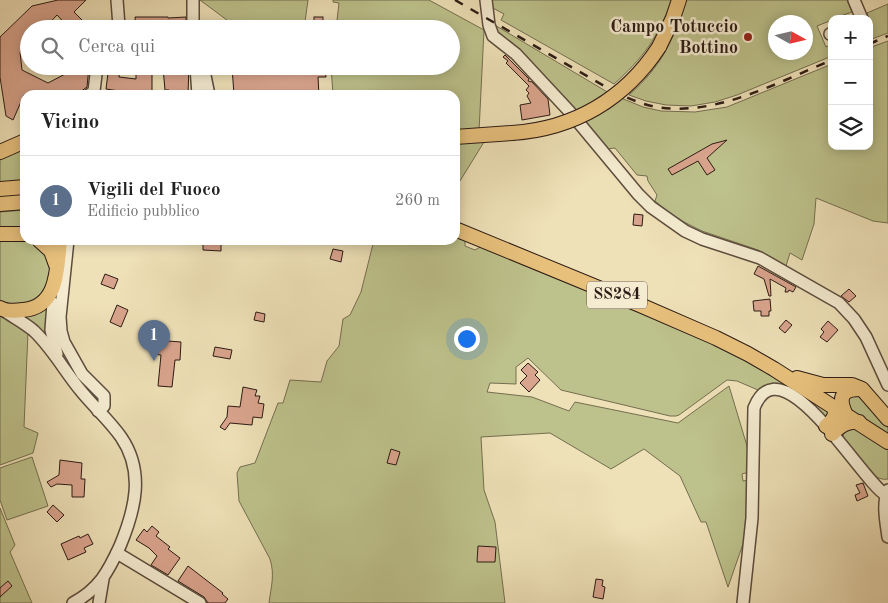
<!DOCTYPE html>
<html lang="it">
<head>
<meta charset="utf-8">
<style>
  :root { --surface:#fff; --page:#f2f2f2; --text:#222; --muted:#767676; --line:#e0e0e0; --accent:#111827 }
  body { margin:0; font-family:"Old Standard TT",serif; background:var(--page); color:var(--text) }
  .controls { position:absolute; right:15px; top:15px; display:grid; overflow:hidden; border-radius:10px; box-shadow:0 2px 12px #0003 }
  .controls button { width:45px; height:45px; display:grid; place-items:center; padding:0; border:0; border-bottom:1px solid var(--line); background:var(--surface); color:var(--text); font:25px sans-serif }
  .compass { position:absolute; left:768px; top:15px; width:45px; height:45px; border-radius:50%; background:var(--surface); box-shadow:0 2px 12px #0003; rotate:98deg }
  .you { position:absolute; left:466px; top:338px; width:18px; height:18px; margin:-12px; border:4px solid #fff; border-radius:50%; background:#1a73e8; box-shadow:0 0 0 8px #1a73e833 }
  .badge { display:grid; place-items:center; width:32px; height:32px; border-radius:50%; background:var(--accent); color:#fff; font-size:16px; font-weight:700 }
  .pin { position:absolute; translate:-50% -41px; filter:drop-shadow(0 1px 2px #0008) }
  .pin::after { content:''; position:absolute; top:26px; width:18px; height:15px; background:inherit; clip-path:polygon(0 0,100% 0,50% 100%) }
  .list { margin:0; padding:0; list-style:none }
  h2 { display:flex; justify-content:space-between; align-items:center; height:65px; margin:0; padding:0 20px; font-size:21px }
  h2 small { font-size:16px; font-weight:400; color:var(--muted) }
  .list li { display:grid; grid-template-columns:32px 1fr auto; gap:15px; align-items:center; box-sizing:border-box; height:90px; padding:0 20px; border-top:1px solid var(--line) }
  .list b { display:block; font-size:19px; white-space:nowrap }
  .list p { margin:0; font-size:16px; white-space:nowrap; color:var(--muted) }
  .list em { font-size:16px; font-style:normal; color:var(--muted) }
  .icon { flex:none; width:28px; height:28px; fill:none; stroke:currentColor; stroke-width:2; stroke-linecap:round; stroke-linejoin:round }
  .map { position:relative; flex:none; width:888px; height:603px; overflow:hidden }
  .search { position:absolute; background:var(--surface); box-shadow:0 2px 12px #0003; left:20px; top:20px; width:440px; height:55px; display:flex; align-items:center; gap:12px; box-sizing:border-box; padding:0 18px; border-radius:28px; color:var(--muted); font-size:19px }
  .panel { position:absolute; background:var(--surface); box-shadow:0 2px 12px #0003; left:20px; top:90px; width:440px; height:155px; border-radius:15px }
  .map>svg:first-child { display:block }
  .green { fill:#bdc18b; stroke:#746e50; fill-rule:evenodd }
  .building { fill:#d9a48d; stroke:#2c1b14 }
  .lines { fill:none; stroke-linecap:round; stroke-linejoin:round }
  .minor-casing { stroke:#5c4c3d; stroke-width:14 }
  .major-casing { stroke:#2c1b14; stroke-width:16 }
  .minor { stroke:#f4ebd0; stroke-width:11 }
  .major { stroke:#e7c07c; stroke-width:14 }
  .rail { stroke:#2c1b14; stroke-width:2.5; stroke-dasharray:9 9; stroke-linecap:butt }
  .major-bridge-casing { stroke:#2c1b14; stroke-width:16; stroke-linecap:butt }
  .major-bridge { stroke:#e7c07c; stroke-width:14 }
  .poi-dot { fill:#8f2418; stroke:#f4ebd0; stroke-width:2 }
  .labels { text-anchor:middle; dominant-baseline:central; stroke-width:5; stroke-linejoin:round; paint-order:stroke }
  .shield { fill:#f4ebd0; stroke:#68594c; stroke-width:1 }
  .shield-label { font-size:16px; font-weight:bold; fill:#2c1b14 }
  .poi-label { font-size:18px; font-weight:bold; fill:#2c1b14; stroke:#f4ebd0; text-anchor:end }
</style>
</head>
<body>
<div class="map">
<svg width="888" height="603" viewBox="0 0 888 603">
  <rect width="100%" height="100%" fill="#eee0b7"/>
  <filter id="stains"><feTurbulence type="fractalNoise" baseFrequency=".004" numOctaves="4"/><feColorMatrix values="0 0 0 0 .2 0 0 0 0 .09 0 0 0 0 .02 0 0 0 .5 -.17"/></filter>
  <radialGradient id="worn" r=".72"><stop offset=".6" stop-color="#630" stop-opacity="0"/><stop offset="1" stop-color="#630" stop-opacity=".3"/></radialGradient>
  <g class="green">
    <path d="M200,0H308L304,29H239Z"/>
    <path d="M333,0H429L484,30L479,131L455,132V95H333L331,66H451V29H336L339,3L333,2Z"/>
    <path d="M490,0H671C660,36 642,59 614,84L501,20L504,14L491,7Z"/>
    <path d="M686,0H847L852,12L832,19V20L817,26L826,47L832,44V56L737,95L715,102L691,106L666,105L646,101L629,95C661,67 674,40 686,0ZM776,22H806V52H776Z"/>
    <path d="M888,4V33L869,40V28L872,26L867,13Z"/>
    <path d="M493,24L609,93L643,107L661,111L695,112L727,107L832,64V146H869V48L888,41V223L873,221L816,198L814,224L802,260L790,253L786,266L758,250L702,231L684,222L668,212L655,201L657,195L648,181L647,176L637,175L615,148L607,149L520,51L498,33Z"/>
    <path d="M484,142L455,189V144Z"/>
    <path d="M25,148V183L0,186V160Z"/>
    <path d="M25,210V230L0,231V212Z"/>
    <path d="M455,236L465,240V246L475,250L482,246L677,327L745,360L828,411L827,416L824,417C806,403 781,374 758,390L737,381L727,380L679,415L676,416H670L561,390L528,358L516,367V384L490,383L487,392L532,397L569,411L575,402L678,423L729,386L750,456L749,472L742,474L743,481L749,480L744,541L728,587L706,522H701L680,476L644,449L611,469L550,433L481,437L484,490L495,522L505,603H269C271,587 275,575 270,559L239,501L237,473L240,467L255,463L278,403H283L290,380L321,382L327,361L339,346L343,319L350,315L361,292L374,240H455Z"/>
    <path d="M0,237L34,240L51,260L49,289L30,306L0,303Z"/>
    <path d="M49,299V343L12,313Z"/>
    <path d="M0,312L28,332L24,427L38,433L33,453L0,465Z"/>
    <path d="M860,393L888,428V435L851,410L846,396Z"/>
    <path d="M856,428L888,449V479C871,483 854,451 844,439L843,434L845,430Z"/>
    <path d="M32,457L48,506L7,520L0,500V468Z"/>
    <path d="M0,508L15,545L10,552L32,603H0Z"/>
  </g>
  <g class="building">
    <path d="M58,0H86L74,12L91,29H70L57,15L44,29H29V43L20,52L22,70L48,83L67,73L68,66H89L87,87L76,95H24L13,120L6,116L0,77V37L32,6Z"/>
    <path d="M135,17H168V18L186,17V29H136Z"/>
    <rect x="314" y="17" width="9" height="12"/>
    <path d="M505,55L529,79L528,81L532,82L548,99L550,115L522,120L520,105L531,103L527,96L529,93L526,90L529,86L506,63L508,61L503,57Z"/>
    <path d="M105,66H120L119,77L136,79V66H152V93L139,94L106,89L108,73H105Z"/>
    <path d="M173,66H189L188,94L169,95V90H165L163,68Z"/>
    <path d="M247,66H325L326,77H318L319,95H234L232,67Z"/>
    <path d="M727,140L707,158L715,170L707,175L698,161L672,175L668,169L712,144Z"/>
    <path d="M634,214L643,215L642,226L633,225Z"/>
    <path d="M203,240H221V251L203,250Z"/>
    <path d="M333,249L343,251L341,262L330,259Z"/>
    <path d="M758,266L796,287L793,292L789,290L788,292H785L786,288L770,279L771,296H769L764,279L754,274Z"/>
    <path d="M105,274L118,279L114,289L101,284Z"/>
    <path d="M849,289L856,296L849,302L841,296Z"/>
    <path d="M770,299L771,311H769V316H761V311H754L753,301Z"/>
    <path d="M117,305L128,310L121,327L110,322Z"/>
    <path d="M256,312L265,314L264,322L254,320Z"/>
    <path d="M786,320L792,325L785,333L779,328Z"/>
    <path d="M828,321L838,330L827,342L820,337L824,332L821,329Z"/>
    <path d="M154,340L181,342L180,360H175L172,387L158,386L161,355L153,354Z"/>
    <path d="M215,347L232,350L230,359L213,356Z"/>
    <path d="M528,363L538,372L535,375L540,380L529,392L520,383L527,376L521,370Z"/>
    <path d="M243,387L257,390L255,396H260L258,403L264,404L262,418L253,417L252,425L230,423L225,430L220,427L227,417L228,406L240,407Z"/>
    <path d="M391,449L400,452L396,465L387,463Z"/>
    <path d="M60,460L82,463L81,479H85L84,497H72V485L57,484L51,487L47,482L59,475Z"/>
    <path d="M863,483L868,496L857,501L855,495L860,493L856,485Z"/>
    <path d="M53,505L64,515L57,522L47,512Z"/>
    <path d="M152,526L159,532L156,536L170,547L168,549L180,558L168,575L151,565L157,556L149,548L136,540L144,529L147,532Z"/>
    <path d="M88,534L93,544L84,548L86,552L68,560L61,544L79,536L80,538Z"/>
    <path d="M478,546L496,547L495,562H477Z"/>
    <path d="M188,566L223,593L222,594L228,599L225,603H208L204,597L178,581Z"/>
    <path d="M596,579L603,580L602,586L605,587L603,599L593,597Z"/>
    <path d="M8,581L12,586L0,597V588Z"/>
  </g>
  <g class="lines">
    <defs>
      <g id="minor">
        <path d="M193,0V29"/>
        <path d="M486,0L489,25L493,36L516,54L569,111L638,194L651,207L685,231L702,239L760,258L839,303L854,319L866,337L888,385"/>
        <path d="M854,0L862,19"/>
        <path d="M116,29L119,26L117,0"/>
        <path d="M830,34H832"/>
        <path d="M196,66L198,95"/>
        <path d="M203,66L209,95"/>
        <path d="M89,95L94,91L97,66"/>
        <path d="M68,240L60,317L61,331L64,342L82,374L104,396V406L98,411"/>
        <path d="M53,303L51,330L57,354"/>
        <path d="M3,310C13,317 25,323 34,331C53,349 65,372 81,391C94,407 110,421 121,437C145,472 135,510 120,546C108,572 99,589 73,603"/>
        <path d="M888,490C882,504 886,522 888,537"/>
        <path d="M117,553L200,603"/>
        <path d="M99,603L103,579"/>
        <path d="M743,603L752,518L754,408C781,339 862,482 886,495"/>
      </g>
      <g id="major">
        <path d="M659,47L673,18L679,0"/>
        <path d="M455,137L512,133"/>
        <path d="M0,152L25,141"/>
        <path d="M0,189L25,187"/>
        <path d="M0,204L25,202"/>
        <path d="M455,229L640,305L716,338L748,354L774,369L888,442"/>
        <path d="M0,234H25"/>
        <path d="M39,240L51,251L56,265"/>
        <path d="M0,308C7,312 16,311 23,310C59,307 57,267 60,240"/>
        <path d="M797,378L823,385H852L862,389L888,419"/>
        <path d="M845,413C838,397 842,389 860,389"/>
        <path d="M826,426C833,420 836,416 835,407"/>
        <path d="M832,434C841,425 847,421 859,422"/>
      </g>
    </defs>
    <use href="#minor" class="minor-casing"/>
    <use href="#major" class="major-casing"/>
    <use href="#minor" class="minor"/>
    <use href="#major" class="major"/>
    <g class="rail">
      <path d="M455,0L613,91C627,98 641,104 656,107C716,117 778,82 832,60"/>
      <path d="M869,44L888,36"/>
    </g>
    <defs>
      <path id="major-bridge" d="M512,133C574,129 625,99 659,47"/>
    </defs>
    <use href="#major-bridge" class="major-bridge-casing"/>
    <use href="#major-bridge" class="major-bridge"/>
  </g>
  <circle class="poi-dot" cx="748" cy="37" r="5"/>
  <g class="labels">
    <rect class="shield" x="587" y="281.5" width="60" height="27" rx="4"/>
    <g class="shield-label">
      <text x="617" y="295">SS284</text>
    </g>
    <g class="poi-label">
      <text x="738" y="27">Campo Totuccio<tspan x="738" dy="21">Bottino</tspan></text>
    </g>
  </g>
  <rect width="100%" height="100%" filter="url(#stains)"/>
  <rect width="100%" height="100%" fill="url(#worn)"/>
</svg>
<div class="controls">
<button>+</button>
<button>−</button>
<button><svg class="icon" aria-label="layers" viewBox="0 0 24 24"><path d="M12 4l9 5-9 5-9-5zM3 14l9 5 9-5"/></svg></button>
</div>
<svg class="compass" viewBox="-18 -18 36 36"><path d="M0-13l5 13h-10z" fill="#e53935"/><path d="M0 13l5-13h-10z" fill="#767676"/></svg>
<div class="you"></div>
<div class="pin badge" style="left:154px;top:361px;background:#5c6f8a">1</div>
<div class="search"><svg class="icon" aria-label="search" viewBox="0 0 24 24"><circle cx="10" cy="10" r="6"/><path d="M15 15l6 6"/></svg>Cerca qui</div>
<section class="panel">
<h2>Vicino<small></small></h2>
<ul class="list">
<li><span class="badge" style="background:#5c6f8a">1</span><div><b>Vigili del Fuoco</b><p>Edificio pubblico</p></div><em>260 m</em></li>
</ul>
</section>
</div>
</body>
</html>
